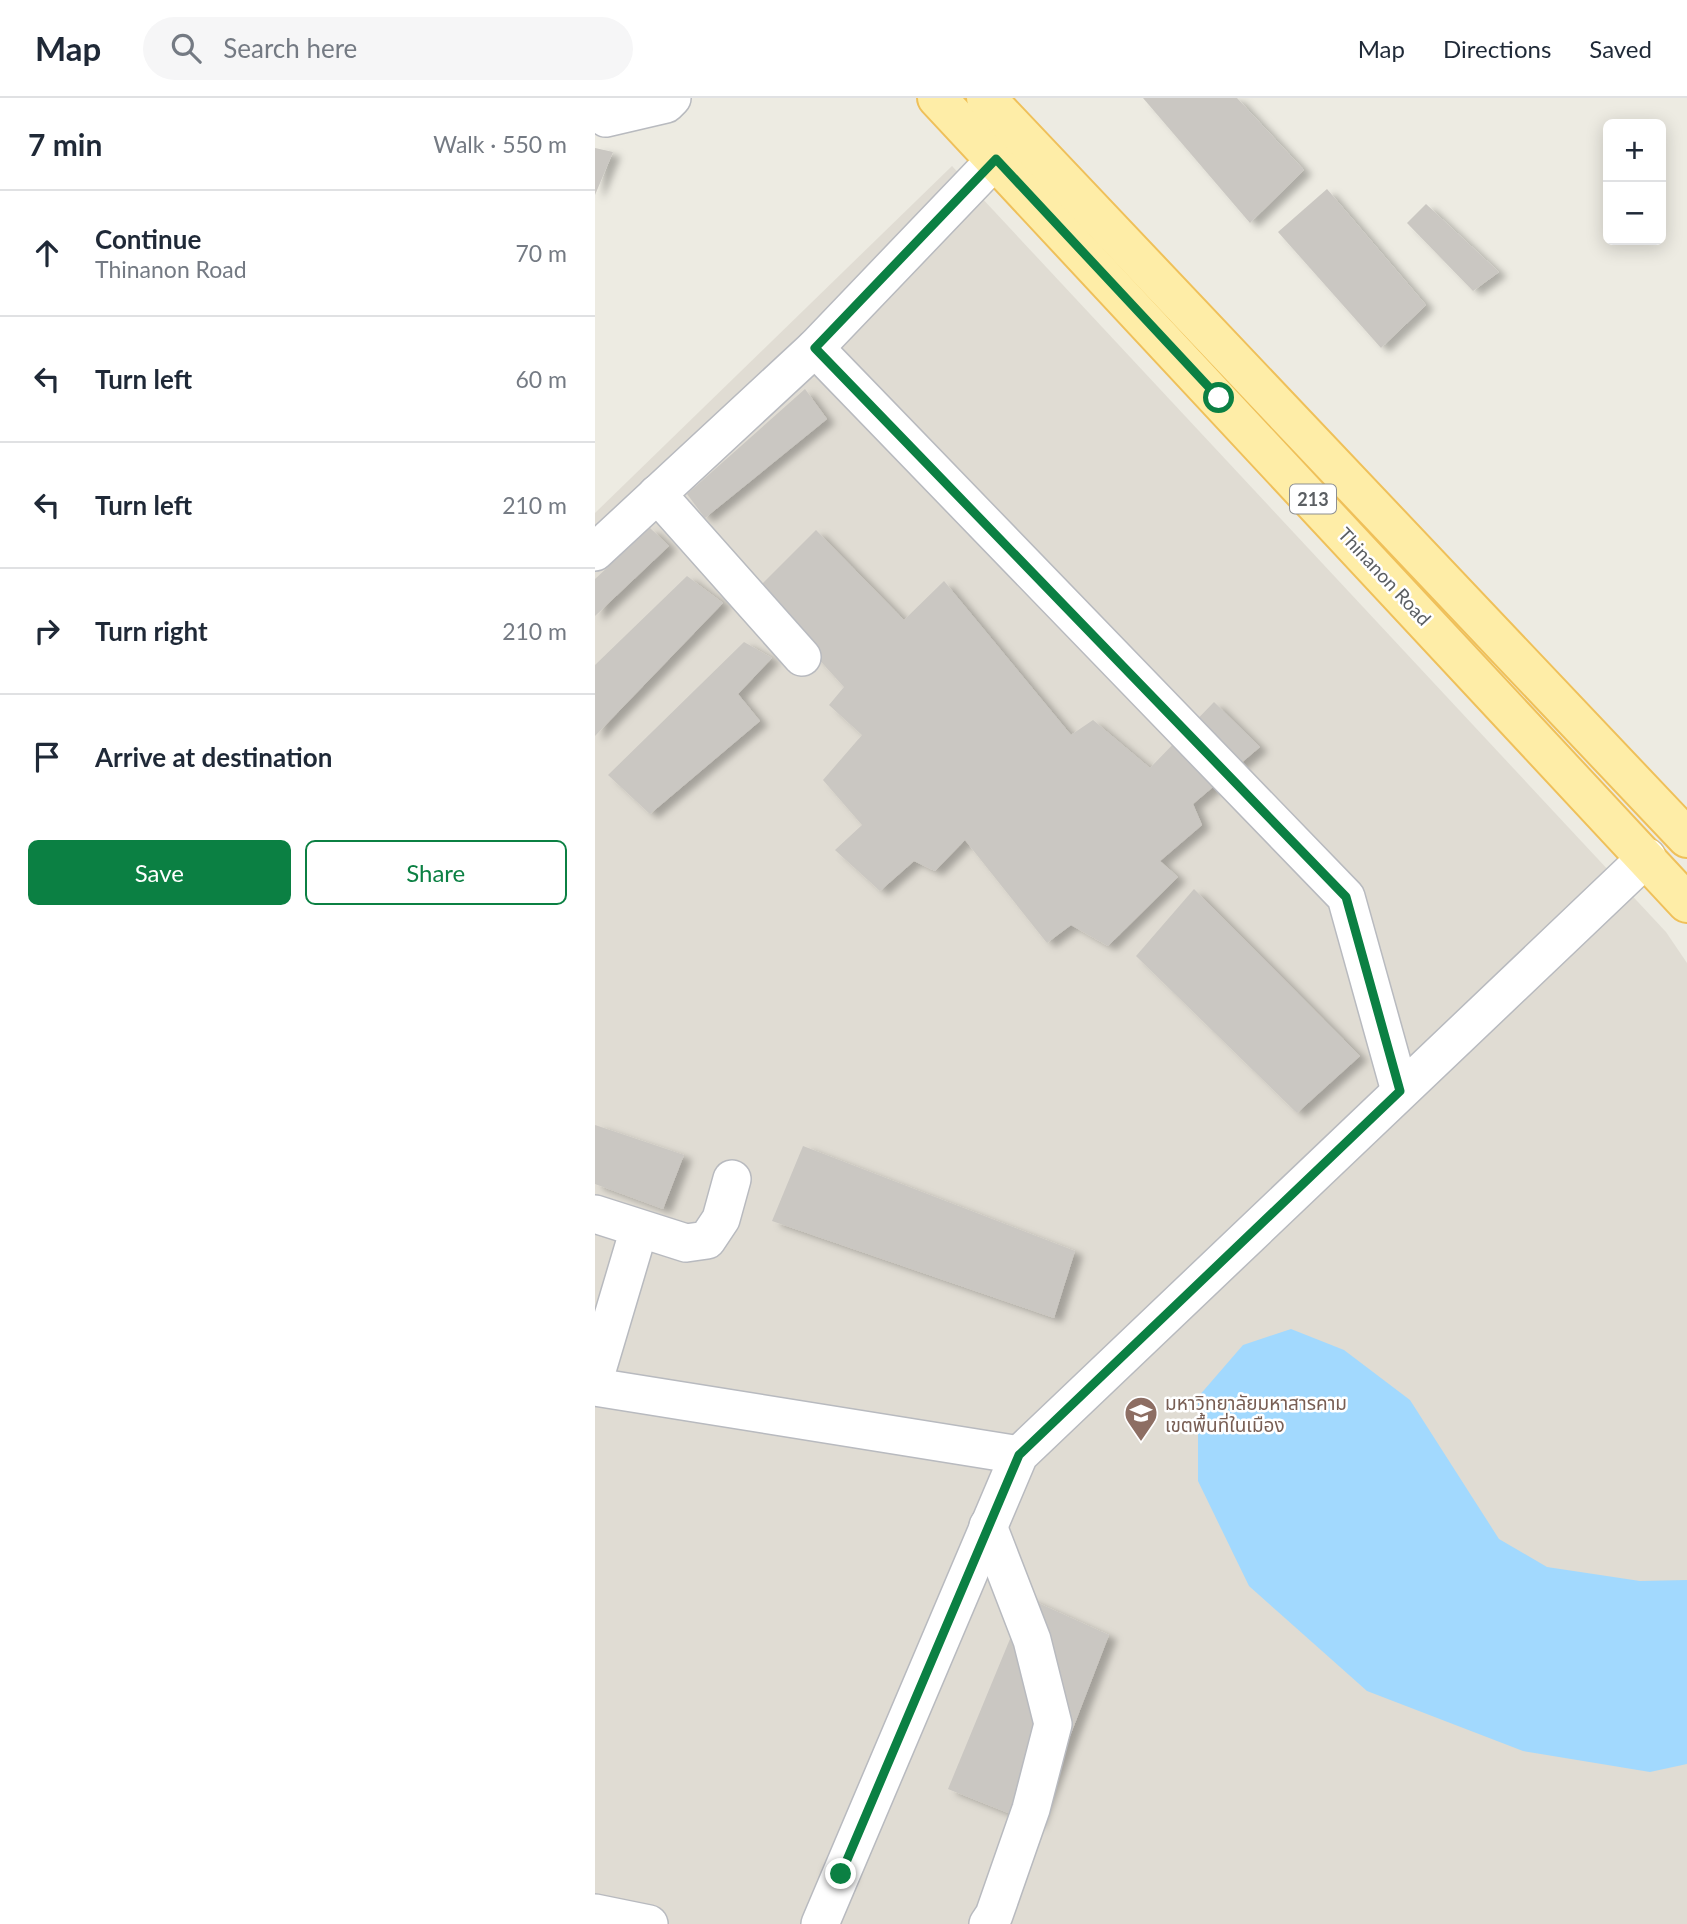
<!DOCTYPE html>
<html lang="en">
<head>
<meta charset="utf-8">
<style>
  :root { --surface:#fff; --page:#f6f6f7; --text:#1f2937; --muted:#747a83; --line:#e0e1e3; --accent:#0b8043 }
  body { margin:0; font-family:Lato,"Noto Sans Thai",sans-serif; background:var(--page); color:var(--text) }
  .controls { position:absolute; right:21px; top:21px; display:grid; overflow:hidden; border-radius:10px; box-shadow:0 4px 18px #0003 }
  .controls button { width:63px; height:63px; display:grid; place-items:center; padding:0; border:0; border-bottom:2px solid var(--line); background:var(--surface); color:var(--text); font:35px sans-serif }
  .stop { position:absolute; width:21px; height:21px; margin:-16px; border:5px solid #0b8043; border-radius:50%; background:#fff }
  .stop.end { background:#0b8043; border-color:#fff; box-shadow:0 2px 7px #0008 }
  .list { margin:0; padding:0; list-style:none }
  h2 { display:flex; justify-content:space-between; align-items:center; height:91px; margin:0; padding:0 28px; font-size:30px }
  h2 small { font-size:23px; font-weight:400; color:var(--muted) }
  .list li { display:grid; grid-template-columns:46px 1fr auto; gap:21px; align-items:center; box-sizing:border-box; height:126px; padding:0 28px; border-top:2px solid var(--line) }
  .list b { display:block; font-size:26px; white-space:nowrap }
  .list p { margin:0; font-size:23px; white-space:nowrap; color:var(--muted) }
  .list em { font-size:23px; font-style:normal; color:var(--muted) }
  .actions { display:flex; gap:14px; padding:21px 28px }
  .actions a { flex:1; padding:16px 0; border:2px solid var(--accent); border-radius:10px; text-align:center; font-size:24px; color:var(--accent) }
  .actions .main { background:var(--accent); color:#fff }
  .icon { flex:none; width:38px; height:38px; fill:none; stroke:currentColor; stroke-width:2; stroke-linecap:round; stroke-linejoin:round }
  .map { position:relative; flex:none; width:1092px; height:1826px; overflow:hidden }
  header { display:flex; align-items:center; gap:42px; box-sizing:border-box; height:98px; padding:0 35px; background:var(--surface); border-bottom:2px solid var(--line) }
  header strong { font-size:33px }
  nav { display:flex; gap:38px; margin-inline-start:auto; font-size:24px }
  .search { width:490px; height:63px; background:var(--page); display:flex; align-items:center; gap:18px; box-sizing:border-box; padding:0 24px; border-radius:38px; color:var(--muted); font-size:26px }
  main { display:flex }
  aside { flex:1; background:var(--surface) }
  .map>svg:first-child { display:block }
  .education { fill:#e0dcd3 }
  .water { fill:#a2d9fe }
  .building { fill:#cac7c2; filter:url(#shadow) }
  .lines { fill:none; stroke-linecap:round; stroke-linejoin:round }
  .minor-casing { stroke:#b8babf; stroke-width:40 }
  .major-casing { stroke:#efc05a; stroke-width:42 }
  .minor { stroke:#fff; stroke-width:37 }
  .major { stroke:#feeda7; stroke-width:38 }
  .route { stroke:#0b8043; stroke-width:9 }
  .labels { text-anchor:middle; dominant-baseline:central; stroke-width:5; stroke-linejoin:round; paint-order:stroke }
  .shield { fill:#fff; stroke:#8c8f92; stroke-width:2 }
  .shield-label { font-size:18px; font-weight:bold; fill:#5b5f63 }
  .street-label { font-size:19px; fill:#5b5f63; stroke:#fff }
  .education-label { font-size:19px; fill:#785e54; stroke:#fff; text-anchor:start }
</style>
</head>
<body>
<header>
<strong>Map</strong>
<div class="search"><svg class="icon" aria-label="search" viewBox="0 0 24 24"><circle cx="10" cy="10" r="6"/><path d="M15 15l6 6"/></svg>Search here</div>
<nav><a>Map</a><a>Directions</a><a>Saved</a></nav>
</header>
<main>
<aside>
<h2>7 min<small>Walk · 550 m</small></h2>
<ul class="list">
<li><svg class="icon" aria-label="ahead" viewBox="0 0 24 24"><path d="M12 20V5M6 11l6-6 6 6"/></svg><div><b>Continue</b><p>Thinanon Road</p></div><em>70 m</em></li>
<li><svg class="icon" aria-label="left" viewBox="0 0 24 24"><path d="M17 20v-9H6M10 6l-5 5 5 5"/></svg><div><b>Turn left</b></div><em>60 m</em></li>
<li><svg class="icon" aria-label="left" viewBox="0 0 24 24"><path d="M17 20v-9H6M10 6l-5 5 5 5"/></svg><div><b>Turn left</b></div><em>210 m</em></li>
<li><svg class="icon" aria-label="right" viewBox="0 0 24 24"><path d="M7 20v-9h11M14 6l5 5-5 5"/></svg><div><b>Turn right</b></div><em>210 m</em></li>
<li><svg class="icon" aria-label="arrive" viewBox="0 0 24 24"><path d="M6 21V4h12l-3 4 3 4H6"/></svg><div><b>Arrive at destination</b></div></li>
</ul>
<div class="actions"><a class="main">Save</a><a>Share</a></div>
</aside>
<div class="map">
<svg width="1092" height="1826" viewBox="0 0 1092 1826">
  <defs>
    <filter id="shadow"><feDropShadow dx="8" dy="4.5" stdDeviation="3.5" flood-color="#0004"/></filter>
  </defs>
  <rect width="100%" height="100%" fill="#edebe2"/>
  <path class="education" d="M357,68L1071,834L1092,865V1826H0V415Z"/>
  <path class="water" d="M696,1231L749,1252L815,1302L904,1441L952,1469L1045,1483L1092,1482V1666L1055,1674L928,1653L772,1593L654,1488L603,1383V1299L648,1247Z"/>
  <g class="building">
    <path d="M548,0H642L709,72L655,125Z"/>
    <path d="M0,50L18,54L0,97Z"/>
    <path d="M732,91L831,207L786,250L683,134Z"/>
    <path d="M831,106L904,174L878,193L812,125Z"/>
    <path d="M210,291L232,321L110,420L92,396Z"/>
    <path d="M55,430L74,448L0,518V481Z"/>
    <path d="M221,432L309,522L349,483L476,637L498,622L555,670L619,604L665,649L598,706L607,727L565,763L583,779L513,848L476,827L452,845L370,742L340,773L319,763L285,793L240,752L267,727L228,682L267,637L234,607L249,589L161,492Z"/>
    <path d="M92,478L128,505L0,638V567Z"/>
    <path d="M149,544L177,560L143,596L165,623L55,716L13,677Z"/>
    <path d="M599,791L765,958L702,1015L541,858Z"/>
    <path d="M0,1027L89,1057L68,1111L0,1086Z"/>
    <path d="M208,1048L480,1153L459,1220L177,1123Z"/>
    <path d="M432,1500L514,1537L441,1726L353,1691Z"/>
  </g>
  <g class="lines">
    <defs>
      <g id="minor">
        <path d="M0,10L11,20L71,6L77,0"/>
        <path d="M220,250L751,799L805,993"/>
        <path d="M62,396L207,559"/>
        <path d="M0,454L220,250L401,61"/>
        <path d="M0,1116L91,1145L112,1142L126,1121L137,1081"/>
        <path d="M0,1279L44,1131"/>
        <path d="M0,1289L424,1357"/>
        <path d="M0,1815L54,1826"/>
        <path d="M225,1826L424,1357L1052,759"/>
        <path d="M393,1826L399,1817L436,1711L458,1626L437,1542L393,1428"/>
      </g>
      <g id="major">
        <path d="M342,0L1092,805"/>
        <path d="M391,0L1092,740"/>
      </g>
    </defs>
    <use href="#minor" class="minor-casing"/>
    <use href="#major" class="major-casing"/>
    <use href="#minor" class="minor"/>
    <use href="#major" class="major"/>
  </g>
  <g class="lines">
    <path class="route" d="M246,1776L424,1357L805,993L751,799L220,250L401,61L624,300"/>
  </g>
  <defs>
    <symbol id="university-pin" viewBox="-11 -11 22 30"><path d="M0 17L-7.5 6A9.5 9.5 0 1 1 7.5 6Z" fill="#8d6e63" stroke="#fff"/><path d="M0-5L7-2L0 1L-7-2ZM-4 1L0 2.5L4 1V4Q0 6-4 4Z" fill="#fff"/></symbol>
  </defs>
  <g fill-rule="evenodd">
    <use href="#university-pin" x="527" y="1296" width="38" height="52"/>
  </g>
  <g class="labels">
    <rect class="shield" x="695" y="386.5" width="46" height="29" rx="5"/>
    <g class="shield-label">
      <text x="718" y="401">213</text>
    </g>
    <g class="street-label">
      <text transform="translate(790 478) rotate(47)">Thinanon Road</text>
    </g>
    <g class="education-label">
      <text x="570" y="1304">มหาวิทยาลัยมหาสารคาม<tspan x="570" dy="22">เขตพื้นที่ในเมือง</tspan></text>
    </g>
  </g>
</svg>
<div class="controls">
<button>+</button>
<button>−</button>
</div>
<div class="stop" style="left:624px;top:300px"></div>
<div class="stop end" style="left:246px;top:1776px"></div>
</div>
</main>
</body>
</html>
